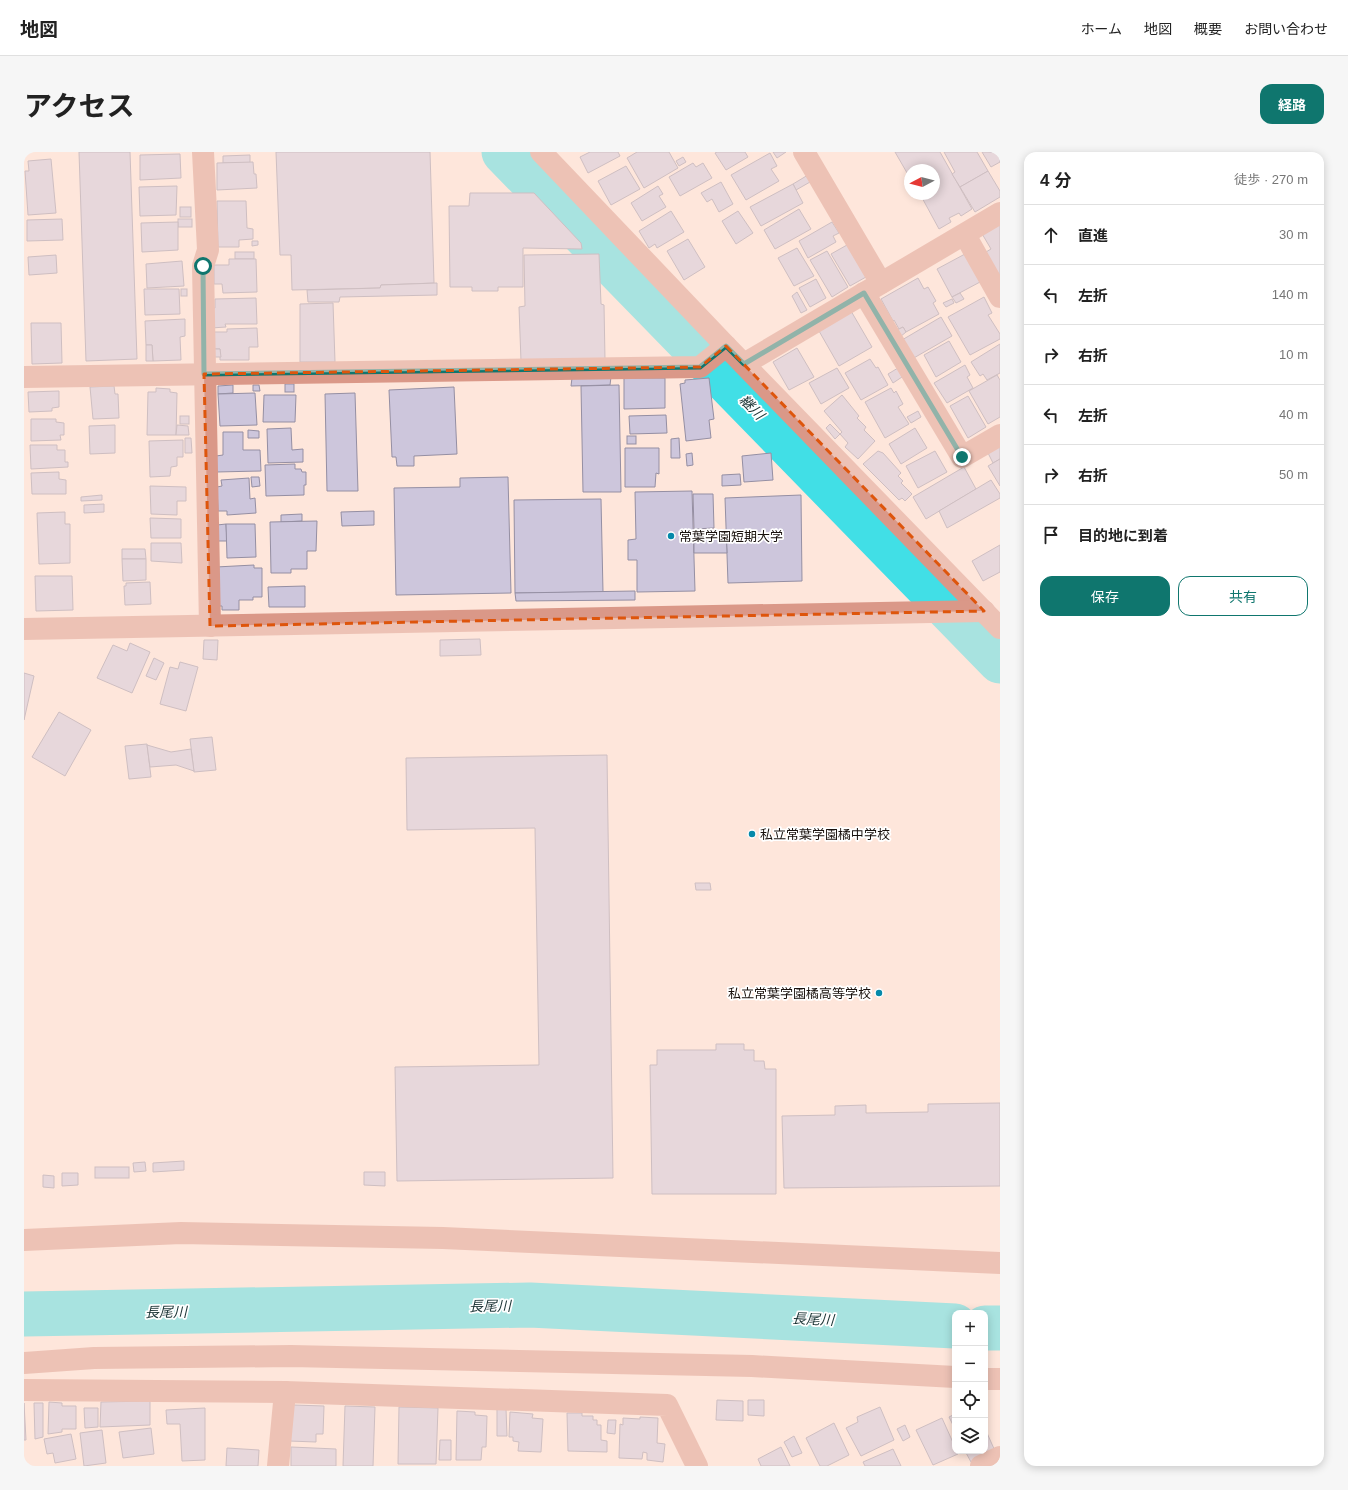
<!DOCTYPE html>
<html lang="ja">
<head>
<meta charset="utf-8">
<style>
  :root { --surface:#fff; --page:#f6f6f6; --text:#222; --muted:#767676; --line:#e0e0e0; --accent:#0f766e }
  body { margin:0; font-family:Arial,"Noto Sans JP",sans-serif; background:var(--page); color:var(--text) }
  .controls { position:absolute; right:12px; bottom:12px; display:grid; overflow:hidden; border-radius:8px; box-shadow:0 2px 10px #0003 }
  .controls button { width:36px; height:36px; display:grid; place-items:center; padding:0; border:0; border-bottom:1px solid var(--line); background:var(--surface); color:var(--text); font:20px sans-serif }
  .compass { position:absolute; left:880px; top:12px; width:36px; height:36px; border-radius:50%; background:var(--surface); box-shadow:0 2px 10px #0003; rotate:263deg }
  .stop { position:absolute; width:12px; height:12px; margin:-9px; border:3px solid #0f766e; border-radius:50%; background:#fff }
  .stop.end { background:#0f766e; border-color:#fff; box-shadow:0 1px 4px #0008 }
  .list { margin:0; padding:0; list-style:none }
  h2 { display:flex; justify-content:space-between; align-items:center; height:52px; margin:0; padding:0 16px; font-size:17px }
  h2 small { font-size:13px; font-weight:400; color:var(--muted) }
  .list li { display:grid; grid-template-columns:26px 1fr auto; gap:12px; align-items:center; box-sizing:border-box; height:60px; padding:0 16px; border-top:1px solid var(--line) }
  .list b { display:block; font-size:15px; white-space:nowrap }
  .list em { font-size:13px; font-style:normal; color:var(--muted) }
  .actions { display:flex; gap:8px; padding:12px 16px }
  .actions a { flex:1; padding:9px 0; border:1px solid var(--accent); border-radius:12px; text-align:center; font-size:14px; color:var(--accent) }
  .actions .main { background:var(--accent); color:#fff }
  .icon { flex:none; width:22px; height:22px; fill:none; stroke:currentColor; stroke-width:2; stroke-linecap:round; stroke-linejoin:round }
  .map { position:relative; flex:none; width:976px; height:1314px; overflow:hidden; border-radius:12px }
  header { display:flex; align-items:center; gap:24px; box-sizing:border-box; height:56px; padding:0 20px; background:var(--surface); border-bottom:1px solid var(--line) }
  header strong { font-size:19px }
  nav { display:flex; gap:22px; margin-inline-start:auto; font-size:14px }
  .intro { display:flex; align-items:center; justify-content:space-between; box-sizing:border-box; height:96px; padding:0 24px }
  h1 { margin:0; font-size:28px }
  .button { padding:10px 18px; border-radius:12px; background:var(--accent); color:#fff; font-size:14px; font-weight:700 }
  main { display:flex; gap:24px; padding:0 24px }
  aside { flex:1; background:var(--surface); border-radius:12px; box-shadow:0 2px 10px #0003 }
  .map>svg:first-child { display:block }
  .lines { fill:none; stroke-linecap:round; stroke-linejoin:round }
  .river { stroke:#41dfe6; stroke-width:45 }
  .building { fill:#cdc6dc; stroke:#958fa3 }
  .street { stroke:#da9888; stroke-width:22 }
  .route { stroke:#0f766e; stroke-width:5 }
  .marked { fill:none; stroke:#de550c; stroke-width:3; stroke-dasharray:8 5; stroke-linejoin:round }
  .poi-dot { fill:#0589aa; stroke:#fff; stroke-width:1.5 }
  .labels { text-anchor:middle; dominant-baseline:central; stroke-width:3.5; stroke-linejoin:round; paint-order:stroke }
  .poi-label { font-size:13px; fill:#18100c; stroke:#fff; text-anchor:start }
  .water-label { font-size:14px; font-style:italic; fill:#1a3334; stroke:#fff }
</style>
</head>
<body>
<header>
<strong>地図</strong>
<nav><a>ホーム</a><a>地図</a><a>概要</a><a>お問い合わせ</a></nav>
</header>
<div class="intro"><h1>アクセス</h1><a class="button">経路</a></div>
<main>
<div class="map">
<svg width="976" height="1314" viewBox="0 0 976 1314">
  <rect width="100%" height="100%" fill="#fee6db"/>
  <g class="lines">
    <g class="river">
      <path d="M480,0L976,509"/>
      <path d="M0,1162L506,1153L931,1174"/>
      <path d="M961,1176H976"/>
    </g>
  </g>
  <g class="building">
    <path d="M55,0H106L113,207L62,209Z"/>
    <path d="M252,0H406L410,131L357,133L356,136L268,138L267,103H256Z"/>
    <path d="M566,0H594L596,4L564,21L556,5Z"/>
    <path d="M613,0H645L654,16L620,36L603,6Z"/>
    <path d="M693,0H721L724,5L702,18L691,1Z"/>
    <path d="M749,0H762L753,6Z"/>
    <path d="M871,0H916L948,57L937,64L935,61L925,66L927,70L915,77L896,42H910V18H886V26Z"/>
    <path d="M920,0H953L964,19L936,35L928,22L931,20Z"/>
    <path d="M958,0H976V10L967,15Z"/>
    <path d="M746,1L753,14L747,17L755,29L722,48L707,23Z"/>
    <path d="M156,2L157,26L116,28V3Z"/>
    <path d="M226,3V11H199V4Z"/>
    <path d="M659,5L662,10L655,14L652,9Z"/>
    <path d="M27,7L32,61L4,63L1,19H5L4,9Z"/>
    <path d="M229,10L230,22H232L233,36L193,38V11Z"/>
    <path d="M669,11L672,15L679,11L688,26L656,44L645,25Z"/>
    <path d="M602,14L616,37L587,53L574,29Z"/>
    <path d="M964,19L976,39V45L951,60L936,35Z"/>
    <path d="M784,23L786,30L772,38L769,32Z"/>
    <path d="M697,30L709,52L695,60L688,47L683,50L677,41Z"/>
    <path d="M769,32L779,51L737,74L726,55Z"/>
    <path d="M153,34L152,63L116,64L115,35Z"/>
    <path d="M634,34L639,42L635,44L642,55L618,69L607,51Z"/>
    <path d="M446,41H510L557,91L558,97L499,96V135H474V139H448V135H426L425,54H445Z"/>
    <path d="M193,49H222L223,76L229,77V87L215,88V95H194Z"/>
    <rect x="156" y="55" width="11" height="10"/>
    <path d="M775,57L787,77L751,97L740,78Z"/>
    <path d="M647,59L660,80L633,96L631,92L625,96L615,79Z"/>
    <path d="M714,59L729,81L712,92L698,69Z"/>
    <path d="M38,67L39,88L3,89V68Z"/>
    <rect x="154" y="67" width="14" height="8"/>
    <path d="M976,69V125L962,100L967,97L957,80Z"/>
    <path d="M154,70V98L118,100L117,71Z"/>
    <path d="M808,70L815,81L809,84L812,90L784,106L775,89Z"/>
    <path d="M664,87L681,115L660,128L643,99Z"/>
    <path d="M228,89H234V93L228,94Z"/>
    <path d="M823,93L842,125L826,134L807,102Z"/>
    <path d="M773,96L790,124L770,134L754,106Z"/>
    <path d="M803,99L824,135L808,145L786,108Z"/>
    <rect x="211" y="100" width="19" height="7"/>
    <path d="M575,102L577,152L580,153L581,208L497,209L495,155L501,154L500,103Z"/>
    <path d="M941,102L956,130L928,145L913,117Z"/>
    <path d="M32,103L33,121L5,123L4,105Z"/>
    <path d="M205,107H232L233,140L199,141L198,132H190V113H205Z"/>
    <path d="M158,109L160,134L123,136L122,112Z"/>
    <path d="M894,126L900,137L904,135L912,149L909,151L915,162L882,180L879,175L875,177L870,168L869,169L857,147Z"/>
    <path d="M792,127L802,146L786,155L775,136Z"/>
    <path d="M413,131V143L316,145L315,150H284L283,138L356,136L357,133Z"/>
    <path d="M120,137H155L156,162L121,163Z"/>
    <rect x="157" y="137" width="6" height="7"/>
    <path d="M773,140L783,158L777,161L768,144Z"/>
    <path d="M936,141L940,147L932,151L928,145Z"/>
    <path d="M960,145L968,161L964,163L976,182V187L946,203L924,165Z"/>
    <path d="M232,146L233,172H201L202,175L187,176V156H191V147Z"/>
    <path d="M928,147L930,151L922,155L919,151Z"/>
    <path d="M309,151L311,210H276V152Z"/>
    <path d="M827,159L848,195L815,214L795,179Z"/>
    <path d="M917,165L928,184L888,207L878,188Z"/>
    <path d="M161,167V184L156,185L157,208L129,209L128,193H122L121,169Z"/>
    <path d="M7,171H37L38,211L8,212Z"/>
    <path d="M879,175L882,180L876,185L873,178Z"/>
    <path d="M233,176L234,195H225V208H196V197H188V180H203V177Z"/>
    <path d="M925,189L937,210L912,225L900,203Z"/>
    <path d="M976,192V221L963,228L959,222L956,224L947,210Z"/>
    <path d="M122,193H128L129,209H122Z"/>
    <path d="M773,196L790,225L765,238L749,210Z"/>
    <path d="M188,197H196L197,205H188Z"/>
    <path d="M846,207L852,216L854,215L864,233L837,248L821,221Z"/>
    <path d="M941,213L946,223L943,225L949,236L923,251L910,231Z"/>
    <path d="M813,216L825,236L797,252L785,231Z"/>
    <path d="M874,216L878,225L869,231L864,222Z"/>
    <path d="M973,223L976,228V265L964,272L945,239Z"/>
    <path d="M587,225L586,233L547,234L548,226Z"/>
    <path d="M600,226H641V256L600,257Z"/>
    <path d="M685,226L690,267L685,268L687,286L662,289L656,232L661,231V228Z"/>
    <rect x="261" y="232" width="9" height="8"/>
    <path d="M209,233V241L194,242V234Z"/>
    <path d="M229,233H235L236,239H229Z"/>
    <path d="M595,233L597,340H559L557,234Z"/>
    <path d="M90,234L91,242H94L95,266L69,267L66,235Z"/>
    <path d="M430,235L433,302L390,304V314H373L372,305H368L365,238Z"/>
    <path d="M132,236L146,237V240L153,241L152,283H123L124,240H132Z"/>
    <path d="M867,236L870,241L872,239L879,252L874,255L885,272L861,286L841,250Z"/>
    <path d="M35,239V255L28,256V259L5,260L4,240Z"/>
    <path d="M231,241L233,273L196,274L194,242Z"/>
    <path d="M331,241L334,339H303L301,242Z"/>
    <path d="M240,243H272L271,270H239Z"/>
    <path d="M818,243L835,264L833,266L842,275L840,278L851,289L834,307L821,295L824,291L816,282L818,280L800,259Z"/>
    <path d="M944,244L962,275L944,286L926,254Z"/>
    <path d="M894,259L897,265L887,271L883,265Z"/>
    <path d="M642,263L643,281L606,282L605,264Z"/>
    <rect x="156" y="264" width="9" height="8"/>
    <path d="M7,267H32V270L40,271V283H36L37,288L7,289Z"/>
    <path d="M806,272L816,282L811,287L802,276Z"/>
    <path d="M91,273V301L66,302L65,274Z"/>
    <path d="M153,273L164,274L165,283H152Z"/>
    <path d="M267,276L268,298L279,297V310L244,311L243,277Z"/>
    <path d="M891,276L903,296L877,312L865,292Z"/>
    <path d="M224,278L235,279V286H224Z"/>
    <path d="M199,280H219V298H236L237,319L192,320V304L199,303Z"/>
    <rect x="603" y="284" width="9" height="8"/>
    <path d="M161,286H167L168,301H161Z"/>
    <path d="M655,286L656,306H647V287Z"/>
    <path d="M159,288V305H153V314L147,315L146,324L126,325L125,289Z"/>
    <path d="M6,293H33V298H41V310H44V315L7,317Z"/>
    <path d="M976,293V307L969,311L964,301Z"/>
    <path d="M601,296H635V322L632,321L631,335H601Z"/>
    <path d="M854,299L859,301L877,321L874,324L879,329L877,331L888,342L881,349L878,346L875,348L839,312Z"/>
    <path d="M911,299L923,320L894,336L882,314Z"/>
    <path d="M668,301L669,313L663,314L662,302Z"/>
    <path d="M747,301L749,328L720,330L718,304Z"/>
    <path d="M976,307V334L964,314Z"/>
    <path d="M271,312V317H277L278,320H282V333H280V343L242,344L241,313Z"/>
    <path d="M940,315L952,337L902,367L889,345Z"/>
    <path d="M35,320V327L42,328V342H8L7,321Z"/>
    <path d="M716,322L717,333L698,334V323Z"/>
    <path d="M227,325H235L236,334L228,335Z"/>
    <path d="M484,325L487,441L372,443L370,336L436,335V326Z"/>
    <path d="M225,326L226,347L231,346L232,361L203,363V359H194L193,335L198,334L197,328Z"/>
    <path d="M967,328L976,342V346L923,376L915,359Z"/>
    <path d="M126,334L162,335V349H153V363L127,362Z"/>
    <path d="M668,339L671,439L613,440V408H604V388L612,387L611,340Z"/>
    <path d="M669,342H689L690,376L670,377Z"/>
    <path d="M78,343V348L57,349V345Z"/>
    <path d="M777,343L778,429L704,431L701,346Z"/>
    <path d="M577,347L579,440L491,441L490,348Z"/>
    <path d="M80,352V360L60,361V353Z"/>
    <path d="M350,359V373L318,374L317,360Z"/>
    <path d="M41,360V372H46V411L15,412L13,361Z"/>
    <path d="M278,362V369L257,370V363Z"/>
    <path d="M126,366L157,367V386H127Z"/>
    <path d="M293,369L292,399H283V417H267V421H247L246,370Z"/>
    <path d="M202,372L203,389H194L193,373Z"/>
    <path d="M202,372H231L232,405L203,406Z"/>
    <path d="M702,378L703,401H670V382Z"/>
    <path d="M127,391H157L158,411L127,409Z"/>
    <path d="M976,393V420L959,429L948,409Z"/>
    <path d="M98,397H121L122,407H98Z"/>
    <path d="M98,407H122V428L99,429Z"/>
    <path d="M230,413V416H238V445H229V448H215V458H198V454H193L192,415Z"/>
    <path d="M11,424H48L49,458L12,459Z"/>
    <path d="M126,430L127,452L101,453L100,434H102V431Z"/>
    <path d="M281,434V455H245L244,435Z"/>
    <path d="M611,439V448L492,449L491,441Z"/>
    <path d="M456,487L457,503L416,504V488Z"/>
    <path d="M180,488H194L193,508L179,507Z"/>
    <path d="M106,491L126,500L108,541L73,526L89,493L103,499Z"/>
    <path d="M130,506L140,511L132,528L122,524Z"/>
    <path d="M156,510L174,515L162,559L136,552L146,515L154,517Z"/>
    <path d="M0,521L10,524L0,568Z"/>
    <path d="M35,560L67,578L41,624L8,605Z"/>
    <path d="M188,585L192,618L170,620L166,587Z"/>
    <path d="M123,592L127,625L105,627L101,594Z"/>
    <path d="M123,593L147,600L167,597L170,619L152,613L126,615Z"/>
    <path d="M583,603L589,1026L373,1029L371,915L515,913L511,676L383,678L382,606Z"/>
    <path d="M671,731H686L687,738H672Z"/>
    <path d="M692,892H720V898H730V909H740L741,917H752V1042H628L626,913H633V898H692Z"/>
    <path d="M976,951V1034L760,1036L758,964L811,963V954L842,953V961L904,960V952Z"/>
    <path d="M160,1009V1018L129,1020V1011Z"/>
    <path d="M121,1010L122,1019L110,1020L109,1011Z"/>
    <rect x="71" y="1015" width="34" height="11"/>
    <path d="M340,1020H361V1034L340,1033Z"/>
    <path d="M38,1021H54V1033L38,1034Z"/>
    <path d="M19,1023L30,1024V1036L19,1035Z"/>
    <path d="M693,1248L719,1249V1269L692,1268Z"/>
    <path d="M724,1248H740V1264L724,1263Z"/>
    <path d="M126,1249V1273L76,1275L77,1250Z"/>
    <path d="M25,1250L38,1251V1254H52V1277H38V1280L24,1282Z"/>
    <path d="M0,1251L2,1288H0Z"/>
    <path d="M10,1251H19V1285L11,1287Z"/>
    <path d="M269,1253L300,1254L299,1282H292V1290L265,1289Z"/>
    <path d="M321,1254L351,1255L349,1314H319Z"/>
    <path d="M375,1255L414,1256L412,1312H374Z"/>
    <path d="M856,1255L870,1288L837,1304L822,1276L834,1270L833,1265Z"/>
    <path d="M60,1256H74V1275L61,1276Z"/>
    <path d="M181,1256V1308L158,1309L156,1272H143L142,1258Z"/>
    <path d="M473,1257H482L483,1284H473Z"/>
    <path d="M433,1259L451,1260V1263L463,1264L462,1295H458L457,1308H432Z"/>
    <path d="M486,1260L509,1262L508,1266L519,1267L517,1300L494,1299L495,1290L489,1289V1285H485Z"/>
    <path d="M543,1261H558V1264H569V1268H573V1273H577V1288L583,1289V1300L544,1299Z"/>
    <path d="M931,1262V1277L925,1265Z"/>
    <path d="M616,1265L634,1266L633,1291L641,1292L639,1310L623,1308V1301L619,1300L618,1307L595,1306L596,1272L599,1273V1266L616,1267Z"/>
    <path d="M918,1266L931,1295V1299L934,1302L909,1313L892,1278Z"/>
    <path d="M584,1268H592L591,1282L583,1281Z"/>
    <path d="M810,1271L825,1303L803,1314H796L782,1286Z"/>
    <path d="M881,1273L886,1285L879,1289L873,1277Z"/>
    <path d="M127,1276L130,1302L99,1306L95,1280Z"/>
    <path d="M78,1278L82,1311L60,1314L56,1281Z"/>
    <path d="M963,1281L971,1299L947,1310L941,1299H961V1282Z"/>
    <path d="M47,1282L52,1307L31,1311L29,1301L23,1302L20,1287Z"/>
    <path d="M770,1284L778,1301L768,1305L760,1290Z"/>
    <path d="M416,1288H427V1308H415Z"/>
    <path d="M267,1295L312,1297V1314H267Z"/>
    <path d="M757,1295L766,1314H737L734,1307Z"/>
    <path d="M203,1296L235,1298L234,1314H202Z"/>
    <path d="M869,1297L877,1314H841L839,1310Z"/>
  </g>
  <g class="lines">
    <g class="street">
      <path d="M179,0L184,98L179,114L186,474"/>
      <path d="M517,0L702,194L976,476"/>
      <path d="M780,0L857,131"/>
      <path d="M941,83L976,145"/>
      <path d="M840,141L938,305L976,283"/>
      <path d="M720,212L976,61"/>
      <path d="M0,225L676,215L702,194"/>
      <path d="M0,477L960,459"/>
      <path d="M0,1088L157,1081L419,1086L976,1111"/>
      <path d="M0,1211L70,1206L267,1204L728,1214L931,1225"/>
      <path d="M961,1227H976"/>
      <path d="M0,1238L261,1240L643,1253L673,1314"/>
      <path d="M254,1314L261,1240"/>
      <path d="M957,1314L976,1305"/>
    </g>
  </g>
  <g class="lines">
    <path class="route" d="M179,114L180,222L676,215L702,194L720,212L840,141L938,305"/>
  </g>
  <path d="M0 0H976V1314H0ZM702,194L960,459L186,474L180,222L676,215Z" fill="#fee6db" fill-opacity=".55" fill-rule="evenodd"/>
  <path class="marked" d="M702,194L960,459L186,474L180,222L676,215Z"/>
  <g class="poi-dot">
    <circle cx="647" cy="384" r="4"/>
    <circle cx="728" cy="682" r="4"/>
    <circle cx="855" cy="841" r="4"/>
  </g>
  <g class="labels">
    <g class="poi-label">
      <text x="655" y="384">常葉学園短期大学</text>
      <text x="736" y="682">私立常葉学園橘中学校</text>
      <text x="847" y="841" text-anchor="end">私立常葉学園橘高等学校</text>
    </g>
    <g class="water-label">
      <text transform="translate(728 255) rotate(46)">継川</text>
      <text transform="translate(466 1154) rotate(-1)">長尾川</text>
      <text transform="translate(142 1160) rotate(-1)">長尾川</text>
      <text transform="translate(789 1167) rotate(3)">長尾川</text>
    </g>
  </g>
</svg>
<div class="controls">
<button>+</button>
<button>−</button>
<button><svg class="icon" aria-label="locate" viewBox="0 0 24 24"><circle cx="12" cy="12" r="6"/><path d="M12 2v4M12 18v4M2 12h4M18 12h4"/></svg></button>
<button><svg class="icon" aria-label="layers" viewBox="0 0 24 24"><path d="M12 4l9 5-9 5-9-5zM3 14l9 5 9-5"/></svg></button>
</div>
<svg class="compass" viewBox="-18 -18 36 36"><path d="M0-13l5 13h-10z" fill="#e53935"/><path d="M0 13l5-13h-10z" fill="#767676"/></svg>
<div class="stop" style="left:179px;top:114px"></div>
<div class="stop end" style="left:938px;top:305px"></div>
</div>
<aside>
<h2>4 分<small>徒歩 · 270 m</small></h2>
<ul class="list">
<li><svg class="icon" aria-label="ahead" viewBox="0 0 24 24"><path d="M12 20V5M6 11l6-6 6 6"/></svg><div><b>直進</b></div><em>30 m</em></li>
<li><svg class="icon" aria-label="left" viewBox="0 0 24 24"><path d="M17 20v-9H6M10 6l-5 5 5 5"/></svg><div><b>左折</b></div><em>140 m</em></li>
<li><svg class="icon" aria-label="right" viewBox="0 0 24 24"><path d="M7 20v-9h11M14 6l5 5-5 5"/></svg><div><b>右折</b></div><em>10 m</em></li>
<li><svg class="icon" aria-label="left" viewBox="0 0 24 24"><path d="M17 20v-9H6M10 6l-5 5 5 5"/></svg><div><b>左折</b></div><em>40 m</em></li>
<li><svg class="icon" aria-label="right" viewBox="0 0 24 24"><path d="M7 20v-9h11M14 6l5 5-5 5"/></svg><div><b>右折</b></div><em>50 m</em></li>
<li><svg class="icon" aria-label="arrive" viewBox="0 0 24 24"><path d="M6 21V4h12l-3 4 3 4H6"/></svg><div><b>目的地に到着</b></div></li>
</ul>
<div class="actions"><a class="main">保存</a><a>共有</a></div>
</aside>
</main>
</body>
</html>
